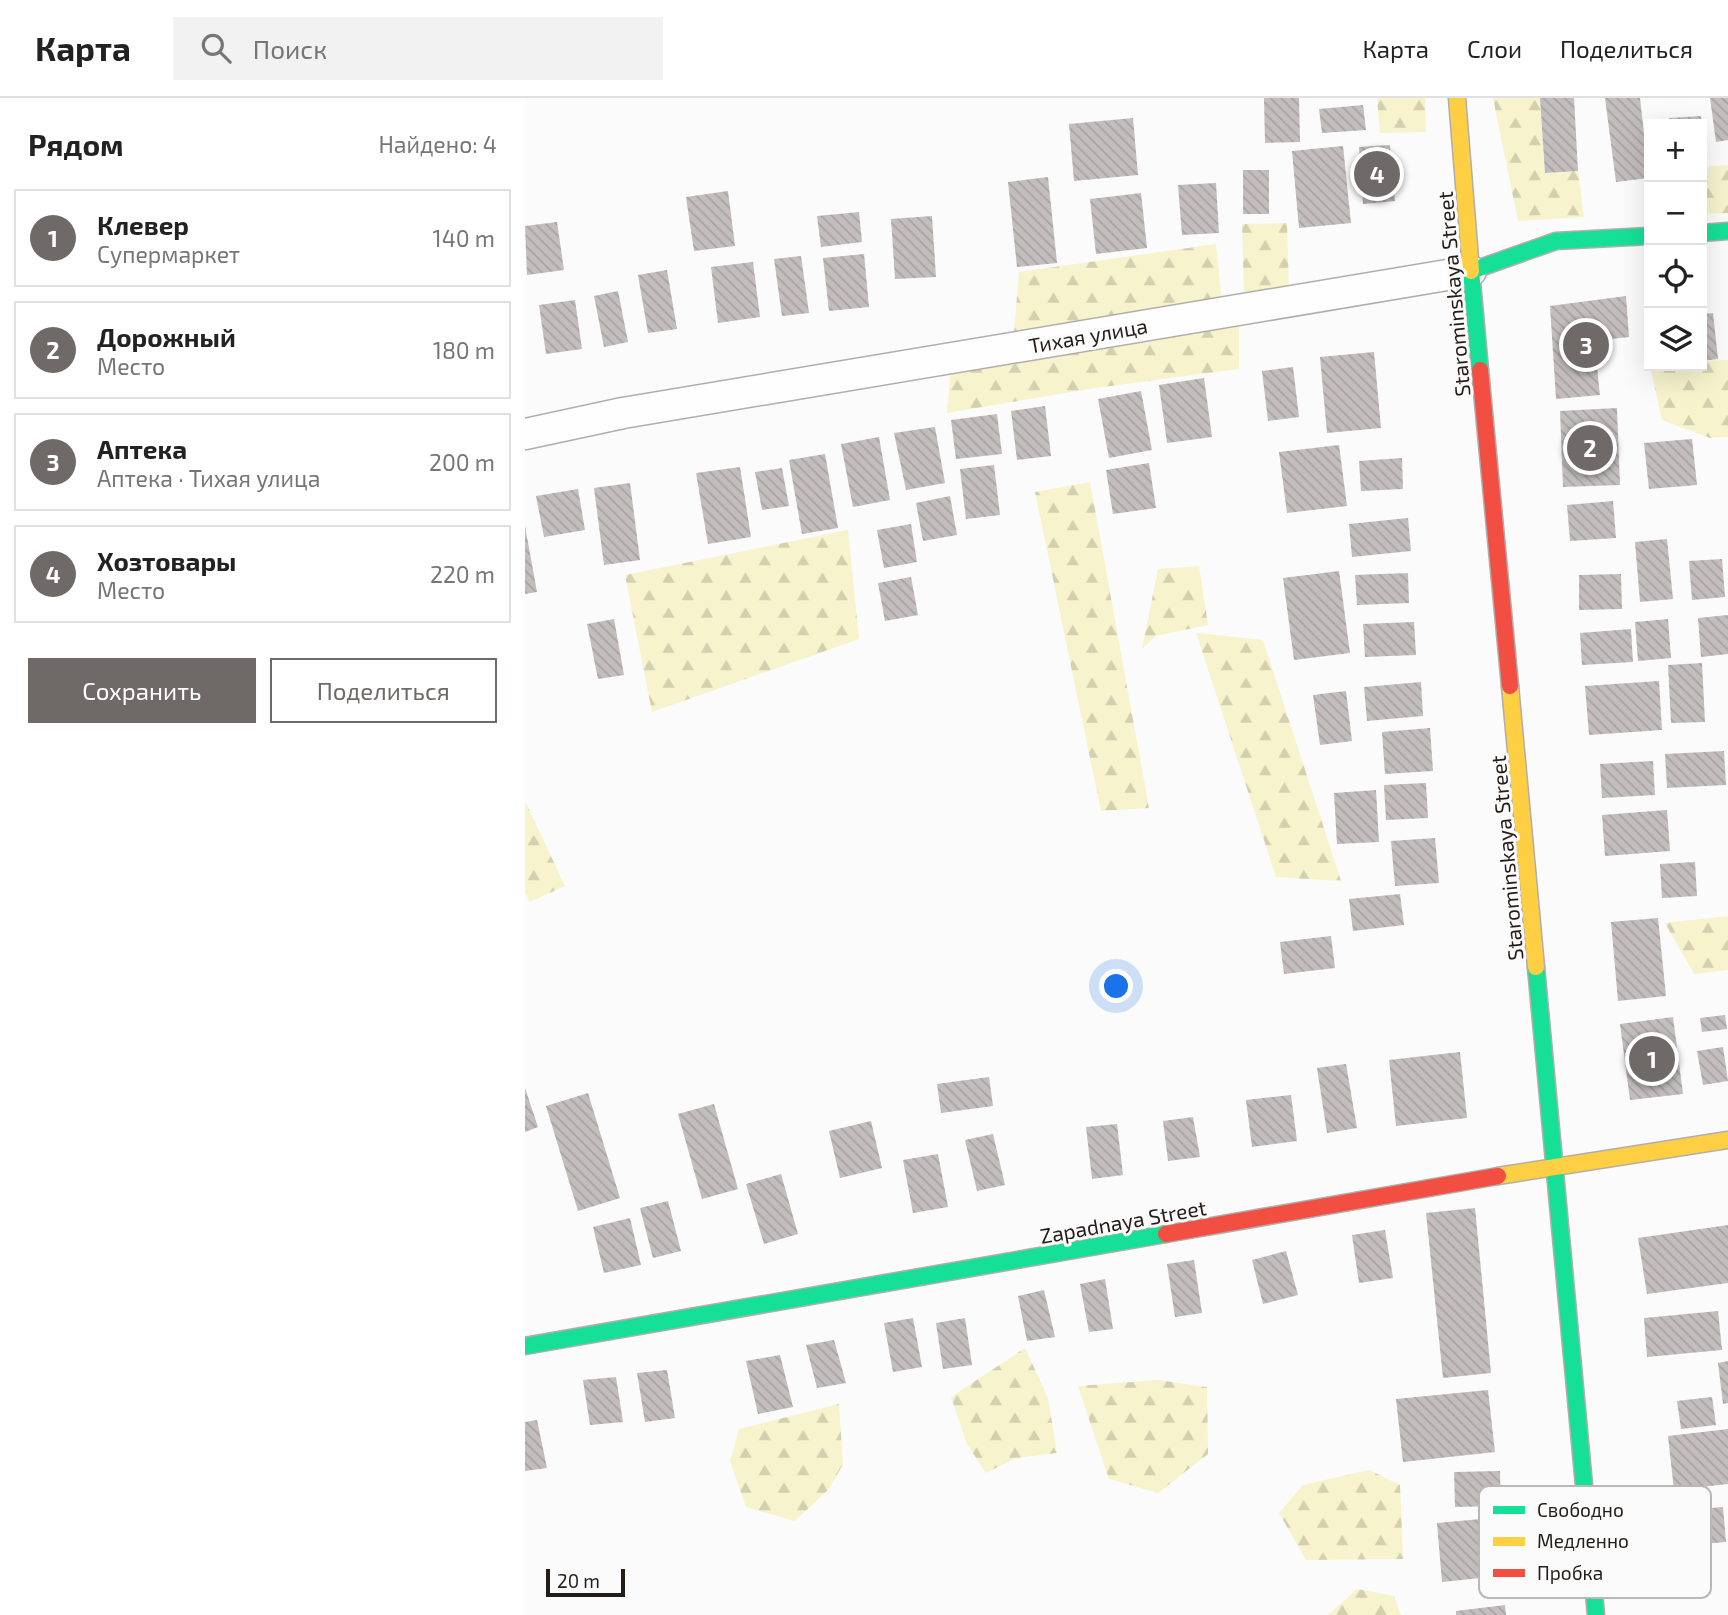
<!DOCTYPE html>
<html lang="ru">
<head>
<meta charset="utf-8">
<style>
  :root { --surface:#fff; --page:#f2f2f2; --text:#222; --muted:#767676; --line:#e0e0e0; --accent:#6f6a67 }
  body { margin:0; font-family:"Exo 2",sans-serif; background:var(--page); color:var(--text) }
  .controls { position:absolute; right:21px; top:21px; display:grid; overflow:hidden; border-radius:0px; box-shadow:0 7px 28px #0002 }
  .controls button { width:63px; height:63px; display:grid; place-items:center; padding:0; border:0; border-bottom:2px solid var(--line); background:var(--surface); color:var(--text); font:35px sans-serif }
  .scale { position:absolute; left:21px; bottom:18px; width:79px; box-sizing:border-box; padding-left:7px; border:4px solid #241c17; border-top:0; font-size:19px; line-height:24px; white-space:nowrap; color:#241c17; -webkit-text-stroke:5px #fbfbfb; paint-order:stroke }
  .you { position:absolute; left:592px; top:889px; width:24px; height:24px; margin:-18px; border:5px solid #fff; border-radius:50%; background:#1a73e8; box-shadow:0 0 0 10px #1a73e833 }
  .badge { display:grid; place-items:center; width:46px; height:46px; border-radius:50%; background:var(--accent); color:#fff; font-size:23px; font-weight:700 }
  .pin { position:absolute; translate:-50% -50%; border:4px solid #fff; box-shadow:0 2px 7px #0006 }
  .list { margin:0; padding:0; list-style:none }
  h2 { display:flex; justify-content:space-between; align-items:center; height:91px; margin:0; padding:0 28px; font-size:30px }
  h2 small { font-size:23px; font-weight:400; color:var(--muted) }
  .list li { display:grid; grid-template-columns:46px 1fr auto; gap:21px; align-items:center; box-sizing:border-box; height:98px; margin:0 14px 14px; padding:0 14px; border:2px solid var(--line); border-radius:0px }
  .list b { display:block; font-size:26px; white-space:nowrap }
  .list p { margin:0; font-size:23px; white-space:nowrap; color:var(--muted) }
  .list em { font-size:23px; font-style:normal; color:var(--muted) }
  .actions { display:flex; gap:14px; padding:21px 28px }
  .actions a { flex:1; padding:16px 0; border:2px solid var(--accent); border-radius:0px; text-align:center; font-size:24px; color:var(--accent) }
  .actions .main { background:var(--accent); color:#fff }
  .icon { flex:none; width:38px; height:38px; fill:none; stroke:currentColor; stroke-width:2; stroke-linecap:round; stroke-linejoin:round }
  .map { position:relative; flex:none; width:1203px; height:1517px; overflow:hidden }
  header { display:flex; align-items:center; gap:42px; box-sizing:border-box; height:98px; padding:0 35px; background:var(--surface); border-bottom:2px solid var(--line) }
  header strong { font-size:33px }
  nav { display:flex; gap:38px; margin-inline-start:auto; font-size:24px }
  .search { width:490px; height:63px; background:var(--page); display:flex; align-items:center; gap:18px; box-sizing:border-box; padding:0 24px; border-radius:0px; color:var(--muted); font-size:26px }
  main { display:flex }
  aside { flex:1; background:var(--surface) }
  .map>svg:first-child { display:block }
  .forest { fill:url(#forest-firs) }
  .building { fill:url(#building-back-hatch) }
  .lines { fill:none; stroke-linecap:round; stroke-linejoin:round }
  .street-casing { stroke:#b1adab; stroke-width:33 }
  .fast-casing { stroke:#b1adab; stroke-width:19 }
  .slow-casing { stroke:#b1adab; stroke-width:19 }
  .jam-casing { stroke:#b1adab; stroke-width:19 }
  .street { stroke:#fefefe; stroke-width:30 }
  .fast { stroke:#16e098; stroke-width:16 }
  .slow { stroke:#ffcf43; stroke-width:16 }
  .jam { stroke:#f24e42; stroke-width:16 }
  .labels { text-anchor:middle; dominant-baseline:central; stroke-width:6; stroke-linejoin:round; paint-order:stroke }
  .street-label { font-size:21px; fill:#241c17; stroke:#fbfbfb }
  .key { fill:#fbfbfb; stroke:#bab8b7; stroke-width:2 }
  .key-label { font-size:19px; fill:#241c17 }
</style>
</head>
<body>
<header>
<strong>Карта</strong>
<div class="search"><svg class="icon" aria-label="search" viewBox="0 0 24 24"><circle cx="10" cy="10" r="6"/><path d="M15 15l6 6"/></svg>Поиск</div>
<nav><a>Карта</a><a>Слои</a><a>Поделиться</a></nav>
</header>
<main>
<aside>
<h2>Рядом<small>Найдено: 4</small></h2>
<ul class="list">
<li><span class="badge">1</span><div><b>Клевер</b><p>Супермаркет</p></div><em>140 m</em></li>
<li><span class="badge">2</span><div><b>Дорожный</b><p>Место</p></div><em>180 m</em></li>
<li><span class="badge">3</span><div><b>Аптека</b><p>Аптека · Тихая улица</p></div><em>200 m</em></li>
<li><span class="badge">4</span><div><b>Хозтовары</b><p>Место</p></div><em>220 m</em></li>
</ul>
<div class="actions"><a class="main">Сохранить</a><a>Поделиться</a></div>
</aside>
<div class="map">
<svg width="1203" height="1517" viewBox="0 0 1203 1517">
  <defs>
    <pattern id="forest-firs" width="22" height="20" patternUnits="userSpaceOnUse" patternTransform="scale(1.75)"><rect width="22" height="20" fill="#f6f3cd"/><path d="M5 1l3.5 6h-7zM16 11l3.5 6h-7z" fill="#d3d0af"/></pattern>
    <pattern id="building-back-hatch" width="6" height="6" patternUnits="userSpaceOnUse" patternTransform="scale(1.75)"><rect width="6" height="6" fill="#c3bebd"/><path d="M-1 5l2 2M0 0l6 6M5-1l2 2" fill="none" stroke="#a7a3a2"/></pattern>
  </defs>
  <rect width="100%" height="100%" fill="#fbfbfb"/>
  <g class="forest">
    <path d="M852,0H900L901,34L855,35Z"/>
    <path d="M968,0H1015L1020,75L1053,73L1059,119L993,123Z"/>
    <path d="M1203,67V115L1177,116V69Z"/>
    <path d="M762,125L764,193L719,194L717,126Z"/>
    <path d="M691,146L697,205L489,234L494,174Z"/>
    <path d="M714,225V271L570,290L422,315L426,270Z"/>
    <path d="M1203,262V339L1185,340L1137,322L1125,268H1177V263Z"/>
    <path d="M565,384L624,710L576,713L510,394Z"/>
    <path d="M323,432L334,541L127,614L100,477Z"/>
    <path d="M674,468L683,527L631,538L617,551L633,471Z"/>
    <path d="M671,535L738,542L816,783L751,779Z"/>
    <path d="M0,703L40,788L5,804L0,795Z"/>
    <path d="M1203,818V872L1169,876L1140,825Z"/>
    <path d="M500,1250L523,1300L532,1355L491,1360L461,1375L442,1346L426,1299Z"/>
    <path d="M633,1282L682,1289L683,1356L633,1395L584,1381L553,1288Z"/>
    <path d="M314,1306L318,1366L305,1390L270,1423L221,1409L205,1363L214,1331Z"/>
    <path d="M844,1372L875,1387L878,1461L781,1462L754,1415L778,1387Z"/>
    <path d="M832,1491L869,1498L876,1517H803Z"/>
  </g>
  <g class="building">
    <path d="M739,0H774L775,44L740,45Z"/>
    <path d="M1015,0H1049L1053,73L1020,75Z"/>
    <path d="M1080,0H1115L1124,80L1091,84Z"/>
    <path d="M1185,0H1203V42L1191,44Z"/>
    <path d="M838,7L841,32L797,35L794,11Z"/>
    <path d="M1176,18L1177,26H1145L1144,20Z"/>
    <path d="M608,20L613,77L549,83L544,26Z"/>
    <path d="M865,47L870,103L838,106L834,49Z"/>
    <path d="M818,48L826,125L774,130L767,53Z"/>
    <rect x="718" y="72" width="26" height="44"/>
    <path d="M523,79L532,165L492,169L483,84Z"/>
    <path d="M691,85L694,135L657,137L653,87Z"/>
    <path d="M203,93L210,148L169,153L161,99Z"/>
    <path d="M616,95L622,150L571,156L565,101Z"/>
    <path d="M334,114L337,144L296,149L292,118Z"/>
    <path d="M407,118L411,179L370,181L366,121Z"/>
    <path d="M32,124L39,172L2,177L0,128Z"/>
    <path d="M339,156L344,209L304,213L298,160Z"/>
    <path d="M276,158L284,215L257,218L249,161Z"/>
    <path d="M228,164L235,219L193,225L186,169Z"/>
    <path d="M142,172L152,231L123,235L113,177Z"/>
    <path d="M93,193L103,244L79,249L69,198Z"/>
    <path d="M1101,198L1104,239L1069,243L1075,297L1031,301L1025,208Z"/>
    <path d="M50,202L57,251L21,256L14,207Z"/>
    <path d="M1188,215L1193,261L1177,263V216Z"/>
    <path d="M849,254L856,330L802,335L795,259Z"/>
    <path d="M768,269L774,319L743,323L737,273Z"/>
    <path d="M679,280L687,339L642,345L634,287Z"/>
    <path d="M616,293L627,352L584,360L573,301Z"/>
    <path d="M520,308L526,358L492,362L486,313Z"/>
    <path d="M1092,310L1095,387L1038,389L1035,313Z"/>
    <path d="M472,316L477,356L431,361L426,322Z"/>
    <path d="M410,329L420,385L381,392L369,335Z"/>
    <path d="M354,339L365,402L328,409L316,346Z"/>
    <path d="M1167,341L1172,387L1124,391L1119,345Z"/>
    <path d="M814,347L822,408L762,415L754,354Z"/>
    <path d="M300,356L313,430L277,436L264,362Z"/>
    <path d="M877,360L878,391L836,393L834,363Z"/>
    <path d="M624,365L631,410L588,416L581,372Z"/>
    <path d="M469,367L475,417L441,421L435,371Z"/>
    <path d="M215,369L226,439L183,446L171,375Z"/>
    <path d="M257,370L264,408L237,412L230,374Z"/>
    <path d="M105,385L115,462L79,467L69,390Z"/>
    <path d="M53,391L60,432L19,439L11,398Z"/>
    <path d="M425,398L432,437L398,443L391,405Z"/>
    <path d="M1088,403L1091,440L1045,443L1042,407Z"/>
    <path d="M883,420L886,453L827,459L824,426Z"/>
    <path d="M386,426L392,464L359,470L352,432Z"/>
    <path d="M0,428L12,494L0,496Z"/>
    <path d="M1142,441L1148,501L1115,504L1110,444Z"/>
    <path d="M1197,461L1200,499L1167,502L1164,463Z"/>
    <path d="M814,473L825,555L769,562L758,480Z"/>
    <path d="M883,475L884,505L832,507L830,477Z"/>
    <path d="M1096,476L1097,511L1054,512V477Z"/>
    <path d="M386,479L393,517L360,523L353,485Z"/>
    <path d="M1203,517V556L1176,559L1173,520Z"/>
    <path d="M89,521L99,577L73,581L62,526Z"/>
    <path d="M1143,521L1146,560L1113,563L1110,524Z"/>
    <path d="M889,524L891,557L840,559L838,526Z"/>
    <path d="M1106,531L1108,564L1057,567L1055,535Z"/>
    <path d="M1177,565L1180,624L1146,625L1143,567Z"/>
    <path d="M1134,583L1137,632L1064,637L1060,588Z"/>
    <path d="M896,584L898,618L842,623L839,589Z"/>
    <path d="M821,593L827,643L795,647L788,597Z"/>
    <path d="M905,630L908,673L860,676L857,634Z"/>
    <path d="M1199,653L1201,687L1142,690L1140,656Z"/>
    <path d="M1128,663L1130,697L1077,700L1075,666Z"/>
    <path d="M901,685L903,720L861,722L859,687Z"/>
    <path d="M851,692L854,744L812,746L809,695Z"/>
    <path d="M1142,712L1145,753L1080,758L1077,717Z"/>
    <path d="M910,740L914,785L870,788L866,743Z"/>
    <path d="M1170,764L1172,798L1137,800L1135,766Z"/>
    <path d="M875,796L879,827L828,833L824,801Z"/>
    <path d="M1133,820L1141,898L1093,903L1086,824Z"/>
    <path d="M806,838L810,870L759,876L755,844Z"/>
    <path d="M1200,917L1202,931L1177,934L1175,920Z"/>
    <path d="M1148,919L1158,996L1105,1002L1095,926Z"/>
    <path d="M1198,949L1203,983L1178,987L1172,953Z"/>
    <path d="M935,954L942,1020L871,1028L864,962Z"/>
    <path d="M821,966L832,1030L802,1035L792,970Z"/>
    <path d="M464,979L468,1008L416,1015L412,986Z"/>
    <path d="M0,990L13,1029L0,1034Z"/>
    <path d="M63,995L95,1100L53,1113L21,1008Z"/>
    <path d="M766,997L772,1043L727,1049L721,1002Z"/>
    <path d="M189,1006L213,1091L177,1101L153,1016Z"/>
    <path d="M668,1019L675,1059L643,1063L638,1023Z"/>
    <path d="M346,1023L357,1070L315,1080L304,1033Z"/>
    <path d="M592,1026L598,1077L567,1081L561,1029Z"/>
    <path d="M468,1036L480,1087L452,1093L440,1042Z"/>
    <path d="M413,1056L423,1109L388,1115L378,1062Z"/>
    <path d="M256,1076L273,1136L239,1146L221,1086Z"/>
    <path d="M143,1103L156,1153L128,1160L115,1110Z"/>
    <path d="M950,1110L966,1275L918,1280L901,1115Z"/>
    <path d="M105,1120L116,1167L79,1175L68,1129Z"/>
    <path d="M1203,1127V1185L1122,1196L1113,1140Z"/>
    <path d="M860,1132L868,1180L834,1185L827,1137Z"/>
    <path d="M761,1153L773,1197L738,1206L727,1162Z"/>
    <path d="M669,1162L677,1215L650,1219L642,1166Z"/>
    <path d="M580,1181L588,1231L564,1234L555,1186Z"/>
    <path d="M519,1192L530,1239L502,1243L493,1198Z"/>
    <path d="M1193,1213L1197,1252L1122,1259L1119,1220Z"/>
    <path d="M388,1220L397,1269L368,1274L359,1225Z"/>
    <path d="M440,1220L447,1267L418,1271L411,1225Z"/>
    <path d="M309,1242L321,1285L292,1290L281,1247Z"/>
    <path d="M255,1257L268,1309L233,1316L221,1263Z"/>
    <path d="M1203,1263V1305L1198,1306L1193,1265Z"/>
    <path d="M142,1272L150,1320L120,1324L112,1275Z"/>
    <path d="M91,1279L98,1324L65,1327L58,1282Z"/>
    <path d="M963,1292L970,1354L878,1364L871,1301Z"/>
    <path d="M1187,1299L1191,1327L1156,1331L1152,1303Z"/>
    <path d="M12,1322L22,1370L0,1373V1324Z"/>
    <path d="M1203,1331V1386L1149,1392L1143,1338Z"/>
    <path d="M975,1373L976,1408L930,1409L929,1374Z"/>
    <path d="M1198,1409L1201,1444L1154,1448L1151,1413Z"/>
    <path d="M978,1419L985,1477L917,1484L912,1425Z"/>
    <path d="M980,1507L981,1517H931V1513Z"/>
  </g>
  <g class="lines">
    <defs>
      <path id="street" d="M0,336L98,315L946,173"/>
      <g id="fast">
        <path d="M1177,135L1203,133"/>
        <path d="M955,272L946,173L1031,143L1124,138"/>
        <path d="M1011,869L1071,1517"/>
        <path d="M0,1248L641,1136"/>
      </g>
      <g id="slow">
        <path d="M932,0L946,173"/>
        <path d="M985,588L1011,869"/>
        <path d="M973,1078L1203,1042"/>
      </g>
      <g id="jam">
        <path d="M955,272L985,588"/>
        <path d="M641,1136L973,1078"/>
      </g>
    </defs>
    <use href="#street" class="street-casing"/>
    <use href="#fast" class="fast-casing"/>
    <use href="#slow" class="slow-casing"/>
    <use href="#jam" class="jam-casing"/>
    <use href="#street" class="street"/>
    <use href="#fast" class="fast"/>
    <use href="#slow" class="slow"/>
    <use href="#jam" class="jam"/>
  </g>
  <g class="labels">
    <g class="street-label">
      <text transform="translate(928 196) rotate(-95)">Starominskaya Street</text>
      <text transform="translate(563 237) rotate(-10)">Тихая улица</text>
      <text transform="translate(981 760) rotate(-95)">Starominskaya Street</text>
      <text transform="translate(598 1123) rotate(-10)">Zapadnaya Street</text>
    </g>
  </g>
  <rect x="954" y="1388" width="232" height="112" rx="10" class="key"/>
  <rect x="968" y="1408" width="32" height="8" fill="#16e098"/>
  <rect x="968" y="1439" width="32" height="9" fill="#ffcf43"/>
  <rect x="968" y="1471" width="32" height="8" fill="#f24e42"/>
  <g class="key-label">
    <text x="1012" y="1419">Свободно</text>
    <text x="1012" y="1450">Медленно</text>
    <text x="1012" y="1482">Пробка</text>
  </g>
</svg>
<div class="controls">
<button>+</button>
<button>−</button>
<button><svg class="icon" aria-label="locate" viewBox="0 0 24 24"><circle cx="12" cy="12" r="6"/><path d="M12 2v4M12 18v4M2 12h4M18 12h4"/></svg></button>
<button><svg class="icon" aria-label="layers" viewBox="0 0 24 24"><path d="M12 4l9 5-9 5-9-5zM3 14l9 5 9-5"/></svg></button>
</div>
<div class="scale">20 m</div>
<div class="you"></div>
<div class="pin badge" style="left:1127px;top:961px">1</div>
<div class="pin badge" style="left:1065px;top:350px">2</div>
<div class="pin badge" style="left:1061px;top:247px">3</div>
<div class="pin badge" style="left:852px;top:76px">4</div>
</div>
</main>
</body>
</html>
